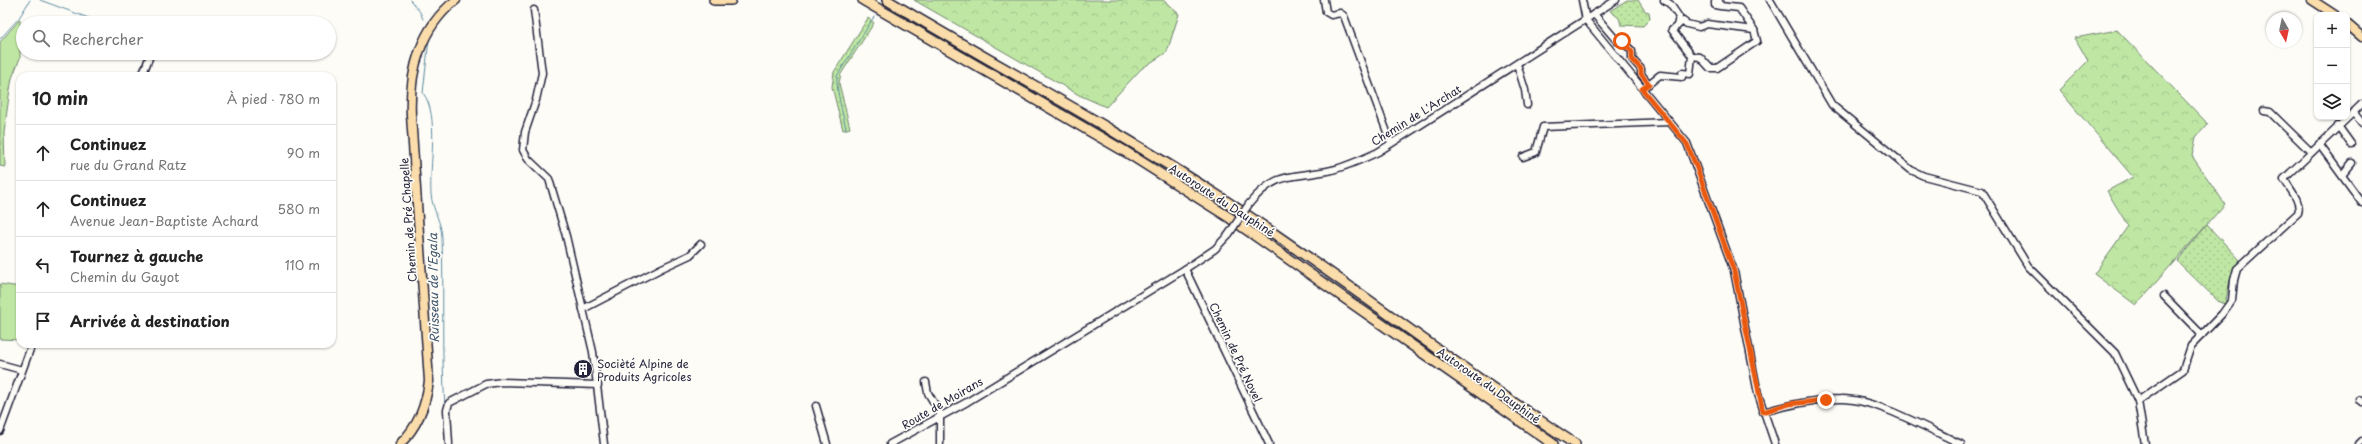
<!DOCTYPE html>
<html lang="fr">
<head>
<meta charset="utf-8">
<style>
  :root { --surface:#fff; --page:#f6f6f6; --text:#222; --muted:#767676; --line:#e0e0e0 }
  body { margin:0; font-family:"Playpen Sans",sans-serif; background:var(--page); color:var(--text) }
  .controls { position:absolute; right:12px; top:12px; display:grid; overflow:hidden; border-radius:8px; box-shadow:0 1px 3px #0004 }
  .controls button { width:36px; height:36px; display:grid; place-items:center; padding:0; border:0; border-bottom:1px solid var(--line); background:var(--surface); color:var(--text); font:20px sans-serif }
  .compass { position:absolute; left:2266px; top:12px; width:36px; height:36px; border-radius:50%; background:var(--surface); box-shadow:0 1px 3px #0004; rotate:171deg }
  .stop { position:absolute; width:12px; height:12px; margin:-9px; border:3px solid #ea580c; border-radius:50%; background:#fff }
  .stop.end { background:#ea580c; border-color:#fff; box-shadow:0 1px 4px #0008 }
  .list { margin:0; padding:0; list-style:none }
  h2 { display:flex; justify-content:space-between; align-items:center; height:52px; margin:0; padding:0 16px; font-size:17px }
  h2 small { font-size:13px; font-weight:400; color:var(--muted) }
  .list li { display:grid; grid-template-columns:26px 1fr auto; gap:12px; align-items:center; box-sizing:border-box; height:56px; padding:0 16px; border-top:1px solid var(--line) }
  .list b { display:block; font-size:15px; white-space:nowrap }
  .list p { margin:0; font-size:13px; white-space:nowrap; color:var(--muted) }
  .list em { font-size:13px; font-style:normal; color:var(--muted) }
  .icon { flex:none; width:22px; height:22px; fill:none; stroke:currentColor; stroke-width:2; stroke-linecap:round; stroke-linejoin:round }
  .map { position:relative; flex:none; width:2362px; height:444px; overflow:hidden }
  .search { position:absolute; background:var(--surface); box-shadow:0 1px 3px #0004; left:16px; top:16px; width:320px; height:44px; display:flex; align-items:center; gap:10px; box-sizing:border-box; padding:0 14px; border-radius:22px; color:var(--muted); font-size:15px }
  .panel { position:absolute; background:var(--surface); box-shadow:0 1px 3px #0004; left:16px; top:72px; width:320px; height:276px; border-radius:12px }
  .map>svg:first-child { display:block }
  .grass { fill:url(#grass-dots); stroke:#70846f }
  .forest { fill:url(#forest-crowns); stroke:#70846f }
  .green { fill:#bfe7a3; stroke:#70846f }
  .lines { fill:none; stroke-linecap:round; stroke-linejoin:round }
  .stream { stroke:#5d8ba0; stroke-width:1 }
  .minor-casing { stroke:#22223b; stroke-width:9 }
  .major-casing { stroke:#22223b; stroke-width:11 }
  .highway-casing { stroke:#22223b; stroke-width:12 }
  .minor { stroke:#fdfcf7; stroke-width:6 }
  .major { stroke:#fbddab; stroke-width:8 }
  .highway { stroke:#fbddab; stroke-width:9 }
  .minor-bridge-casing { stroke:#22223b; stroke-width:9; stroke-linecap:butt }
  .minor-bridge { stroke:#fdfcf7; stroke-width:6 }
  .route { stroke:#ea580c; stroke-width:5 }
  .labels { text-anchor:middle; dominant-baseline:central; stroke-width:3.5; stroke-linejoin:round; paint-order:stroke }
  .street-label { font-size:11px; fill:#22223b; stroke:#fdfcf7 }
  .poi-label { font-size:11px; fill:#22223b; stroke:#fdfcf7; text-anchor:start }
  .water-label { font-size:12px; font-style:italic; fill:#40576e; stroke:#fdfcf7 }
</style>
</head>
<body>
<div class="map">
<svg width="2362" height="444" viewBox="0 0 2362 444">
  <defs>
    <pattern id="grass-dots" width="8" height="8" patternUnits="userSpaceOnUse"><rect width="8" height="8" fill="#bfe7a3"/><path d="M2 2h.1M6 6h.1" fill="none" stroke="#a4c68d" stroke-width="1.8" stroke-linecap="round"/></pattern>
    <pattern id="forest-crowns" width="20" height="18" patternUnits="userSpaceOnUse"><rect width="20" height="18" fill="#bfe7a3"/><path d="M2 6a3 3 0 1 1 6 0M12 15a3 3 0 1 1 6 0" fill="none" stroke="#a4c68d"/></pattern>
  </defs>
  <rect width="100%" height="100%" fill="#fdfcf7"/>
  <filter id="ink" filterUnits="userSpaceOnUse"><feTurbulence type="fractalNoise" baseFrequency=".025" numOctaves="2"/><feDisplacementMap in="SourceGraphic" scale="8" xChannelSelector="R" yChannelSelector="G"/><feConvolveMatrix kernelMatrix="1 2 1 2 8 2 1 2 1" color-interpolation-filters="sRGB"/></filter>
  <g filter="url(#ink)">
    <g class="grass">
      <path d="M1627,0H1638L1645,11L1649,12L1650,19L1643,26L1621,25L1619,18L1610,11Z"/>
      <path d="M868,18L874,23L841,74L839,83L850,128L843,130L832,87L834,72Z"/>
      <path d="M2207,225L2240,260L2231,275L2225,304L2219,302L2177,261Z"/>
    </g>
    <g class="forest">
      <path d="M914,0H1163L1179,14L1167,52L1141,69L1106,107L1079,95Z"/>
      <path d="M2117,30L2208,124L2196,137L2192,156L2225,204L2136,305L2094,274L2128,226L2107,191L2133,177L2059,90L2088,61L2075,38Z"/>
    </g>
    <g class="green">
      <path d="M20,19V58L12,78L9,96L4,133L5,167L0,166V42Z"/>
      <path d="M0,284L20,287V340L0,339Z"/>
    </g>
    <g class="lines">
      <g class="stream">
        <path d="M40,0L102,23"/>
        <path d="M410,0L420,12L423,19"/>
        <path d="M0,39L19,18L30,0"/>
        <path d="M429,39L423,93C440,115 429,166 431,194C432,209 442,223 442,238C444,294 441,351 445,407"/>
        <path d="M142,68L147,53"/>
        <path d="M846,129C843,113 836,91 837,76L874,17"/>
        <path d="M21,365L28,344"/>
      </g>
      <defs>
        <g id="minor">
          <path d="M1324,0L1326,12L1331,15L1340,13L1344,16L1391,143"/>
          <path d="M1582,0L1586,20L1687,143L1734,271L1758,394L1775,444"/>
          <path d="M1664,0L1670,4L1679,17L1677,26"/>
          <path d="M1770,0L1832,105L1911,170L1924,176L1982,191L2028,266L2115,353L2138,401L2145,444"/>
          <path d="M1720,6L1715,5V2L1719,1L1720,6L1739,8L1754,30"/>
          <path d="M534,10L542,73L536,100L525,132L523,150L528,159L549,179L566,236L593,352L604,444"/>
          <path d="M1594,14L1617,41H1622L1632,51V59L1641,69V74L1649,84"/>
          <path d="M1683,21L1687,24L1699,27L1707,24L1754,30L1757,41L1717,68H1710L1700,57L1692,56L1672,30Z"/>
          <path d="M1517,64L1525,90L1527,105"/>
          <path d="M142,76L151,53"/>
          <path d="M1646,86L1660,75L1682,77V73L1690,74L1692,56"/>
          <path d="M2264,111L2270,112L2311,152"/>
          <path d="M2353,112L2362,123"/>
          <path d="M2338,126L2351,144"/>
          <path d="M2319,144L2362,203"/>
          <path d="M1523,157L1536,152L1543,127L1669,122"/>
          <path d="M2342,175L2352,163"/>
          <path d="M1249,204C1278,169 1293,179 1332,170C1348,166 1363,159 1378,152L1616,0"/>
          <path d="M1185,269L1269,444"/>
          <path d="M2164,296L2202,335"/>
          <path d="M583,309L662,268L690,255L701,244"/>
          <path d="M0,364L22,370"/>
          <path d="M926,382L928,393L940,413V444"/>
          <path d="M2359,400L2362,402"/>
          <path d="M2138,401L2183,370L2191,346L2222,314L2232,300L2234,280L2237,269L2298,213C2302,202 2289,188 2284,179L2362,104"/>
          <path d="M816,406L827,444"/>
          <path d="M1763,412C1788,405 1815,399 1841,399C1874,398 1930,430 1961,444"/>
          <path d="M0,431L32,344"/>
          <path d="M449,444L447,410L449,403L486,384L502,382L598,385"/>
          <path d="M890,444L967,402L1185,269L1215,249L1229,234"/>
          <path d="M2359,444L2362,441"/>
        </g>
        <g id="major">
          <path d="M2312,0L2335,15"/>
          <path d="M2347,24L2362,37"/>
          <path d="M400,444C418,426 426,406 429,381L411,115C409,72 420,28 456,0"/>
        </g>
        <g id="highway">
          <path d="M714,0H731"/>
          <path d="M863,0L1126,152L1230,218L1553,444"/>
          <path d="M887,0C997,66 1112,127 1220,197C1340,276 1454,365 1575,444"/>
        </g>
      </defs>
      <use href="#minor" class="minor-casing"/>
      <use href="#major" class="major-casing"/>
      <use href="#highway" class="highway-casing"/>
      <use href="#minor" class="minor"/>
      <use href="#major" class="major"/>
      <use href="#highway" class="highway"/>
      <defs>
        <path id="minor-bridge" d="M1229,234L1249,204"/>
      </defs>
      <use href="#minor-bridge" class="minor-bridge-casing"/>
      <use href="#minor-bridge" class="minor-bridge"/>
    </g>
  </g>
  <g class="lines" filter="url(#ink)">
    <path class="route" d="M1622,41L1632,52V59L1641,69V74L1649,84L1642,89L1687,144L1696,166L1734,271L1763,412L1789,404L1826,400"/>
  </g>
  <defs>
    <symbol id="building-disc" viewBox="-11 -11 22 22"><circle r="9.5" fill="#22223b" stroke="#fdfcf7"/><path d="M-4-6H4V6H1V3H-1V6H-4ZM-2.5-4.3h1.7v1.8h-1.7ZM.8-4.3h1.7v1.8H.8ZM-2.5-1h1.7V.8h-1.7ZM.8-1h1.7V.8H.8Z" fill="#fff"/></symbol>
  </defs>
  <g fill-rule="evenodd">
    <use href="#building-disc" x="572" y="358" width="22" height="22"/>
  </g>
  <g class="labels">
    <g class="street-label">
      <text transform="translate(1416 115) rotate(-32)">Chemin de L'Archat</text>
      <text transform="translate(1222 200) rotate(33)">Autoroute du Dauphiné</text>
      <text transform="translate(408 220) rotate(-94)">Chemin de Pré Chapelle</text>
      <text transform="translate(1236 352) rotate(65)">Chemin de Pré Novel</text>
      <text transform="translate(1489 385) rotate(35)">Autoroute du Dauphiné</text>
      <text transform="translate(942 403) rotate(-30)">Route de Moirans</text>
    </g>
    <g class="poi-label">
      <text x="597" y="363">Socièté Alpine de<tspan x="597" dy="13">Produits Agricoles</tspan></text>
    </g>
    <g class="water-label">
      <text transform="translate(433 288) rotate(-91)">Ruisseau de l'Egala</text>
    </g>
  </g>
</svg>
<div class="controls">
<button>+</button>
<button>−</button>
<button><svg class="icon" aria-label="layers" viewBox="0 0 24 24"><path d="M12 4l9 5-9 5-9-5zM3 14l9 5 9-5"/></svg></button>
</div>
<svg class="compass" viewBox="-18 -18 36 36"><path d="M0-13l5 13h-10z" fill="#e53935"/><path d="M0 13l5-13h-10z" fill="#767676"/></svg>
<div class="stop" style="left:1622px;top:41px"></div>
<div class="stop end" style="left:1826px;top:400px"></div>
<div class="search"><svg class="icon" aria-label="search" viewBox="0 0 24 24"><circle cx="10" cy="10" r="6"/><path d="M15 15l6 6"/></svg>Rechercher</div>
<section class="panel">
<h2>10 min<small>À pied · 780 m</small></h2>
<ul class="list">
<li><svg class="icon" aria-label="ahead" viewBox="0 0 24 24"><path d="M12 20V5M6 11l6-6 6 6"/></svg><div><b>Continuez</b><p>rue du Grand Ratz</p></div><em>90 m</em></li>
<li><svg class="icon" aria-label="ahead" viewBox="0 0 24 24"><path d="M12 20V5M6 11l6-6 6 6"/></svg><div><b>Continuez</b><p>Avenue Jean-Baptiste Achard</p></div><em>580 m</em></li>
<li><svg class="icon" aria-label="left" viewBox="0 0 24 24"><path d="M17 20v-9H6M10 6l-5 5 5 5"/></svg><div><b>Tournez à gauche</b><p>Chemin du Gayot</p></div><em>110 m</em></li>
<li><svg class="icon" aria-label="arrive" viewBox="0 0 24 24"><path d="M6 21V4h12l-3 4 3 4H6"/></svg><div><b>Arrivée à destination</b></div></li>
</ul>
</section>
</div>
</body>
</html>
